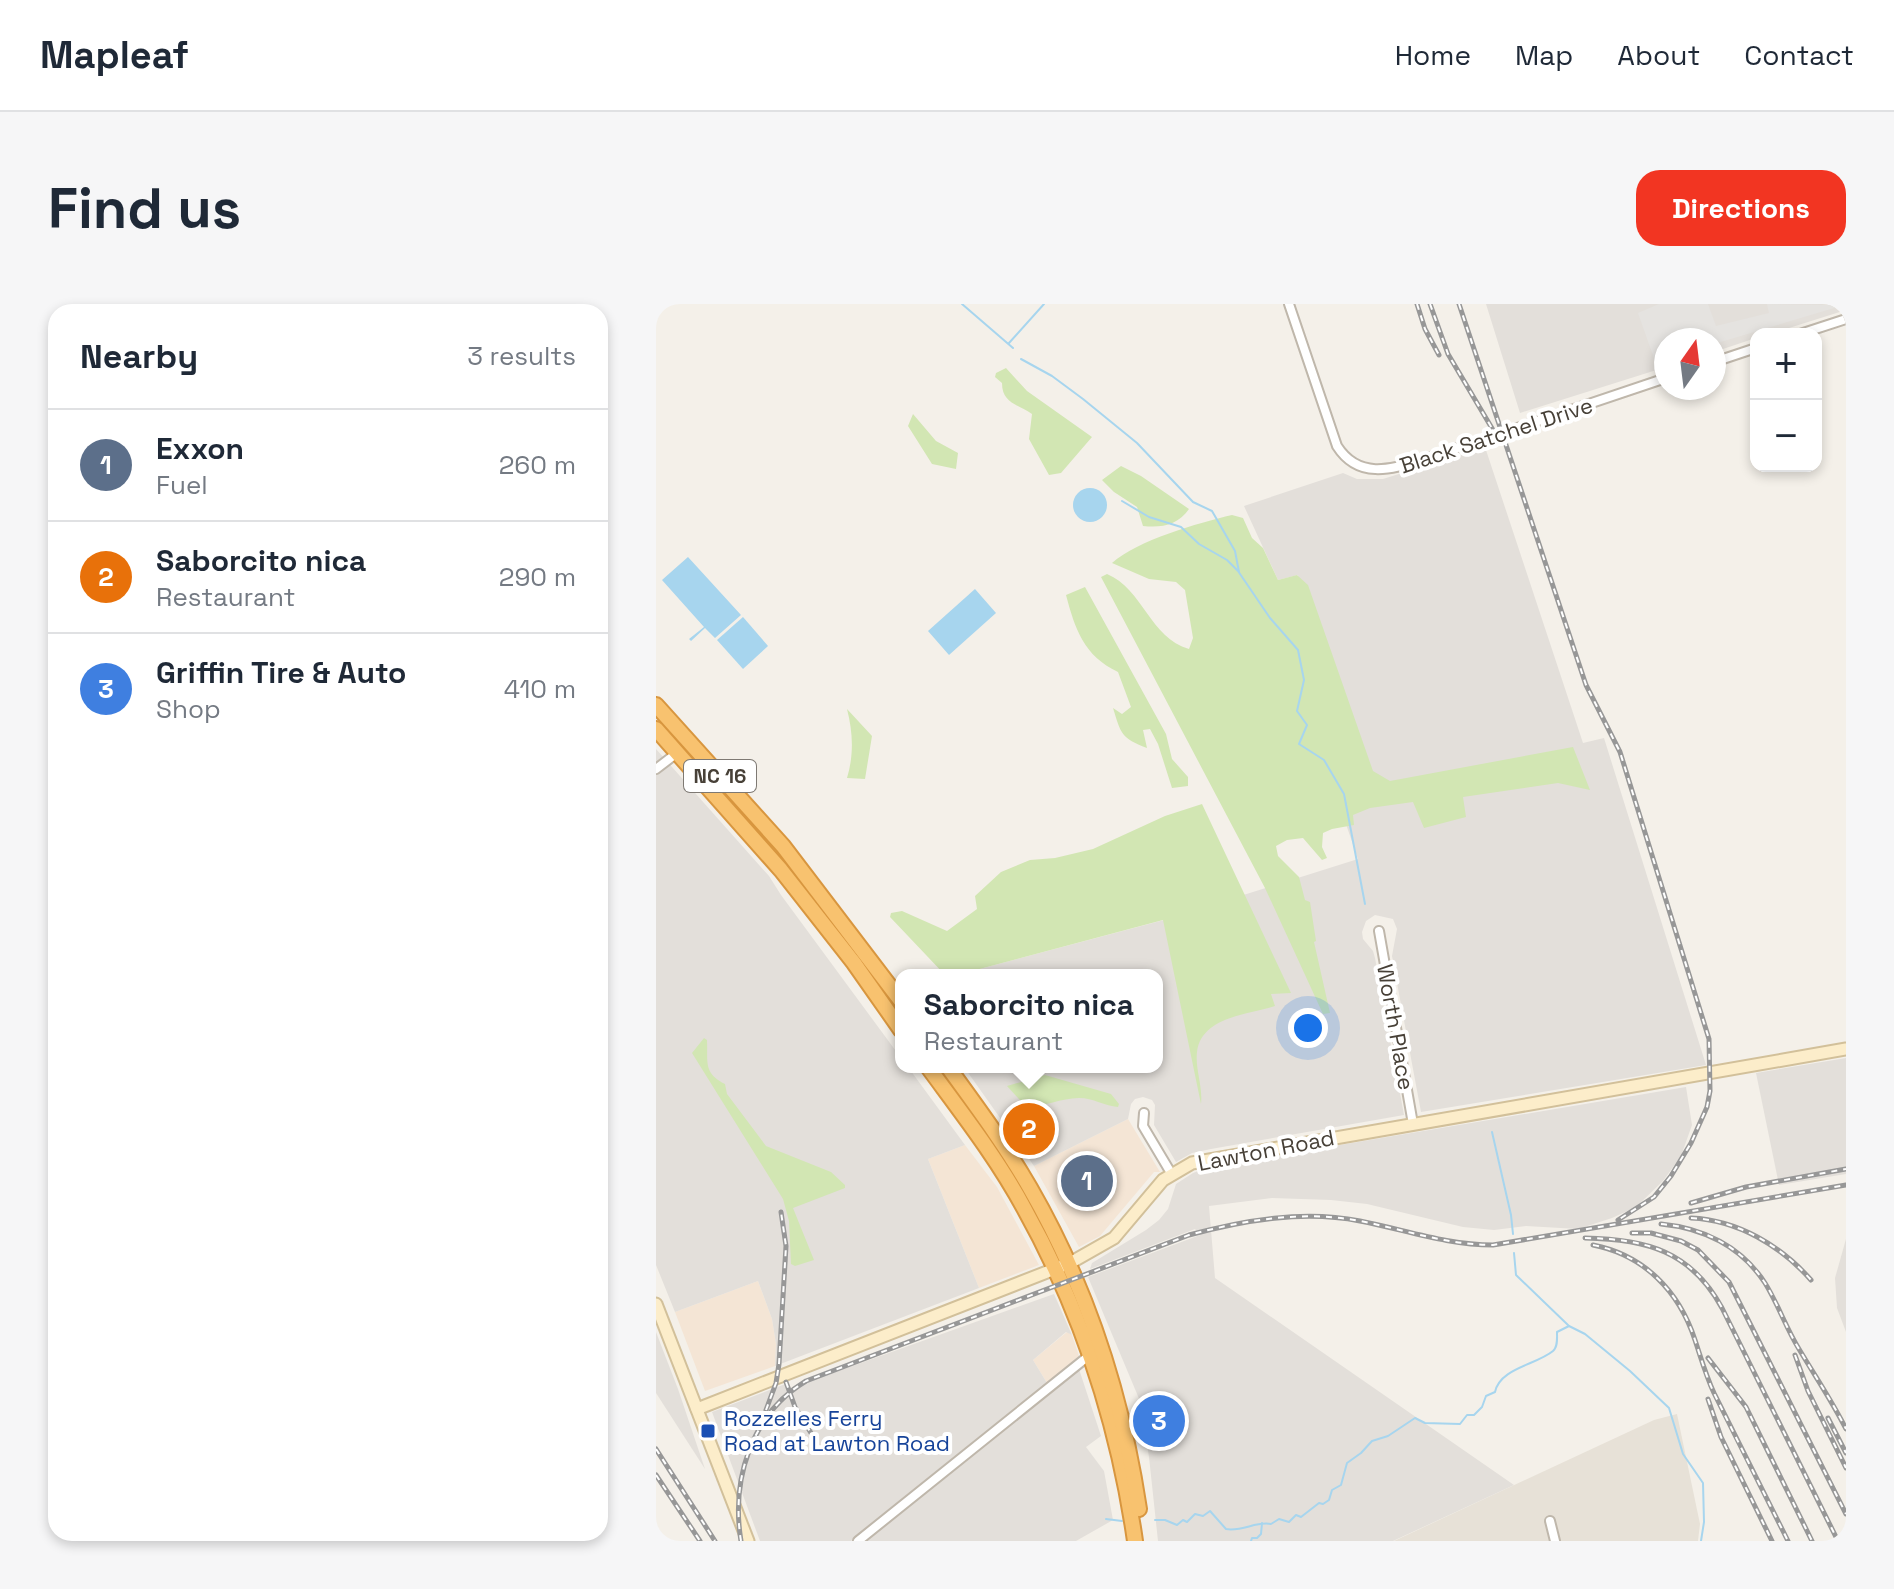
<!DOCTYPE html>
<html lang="en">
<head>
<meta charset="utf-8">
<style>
  :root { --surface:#fff; --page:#f6f6f7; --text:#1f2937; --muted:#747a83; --line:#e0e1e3; --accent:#f23522 }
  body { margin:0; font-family:"Space Grotesk",sans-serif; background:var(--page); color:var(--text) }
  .controls { position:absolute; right:24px; top:24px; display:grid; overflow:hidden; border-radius:16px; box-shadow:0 4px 12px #0003 }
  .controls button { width:72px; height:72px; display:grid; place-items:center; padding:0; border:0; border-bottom:2px solid var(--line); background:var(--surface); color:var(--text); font:40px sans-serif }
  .compass { position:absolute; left:998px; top:24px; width:72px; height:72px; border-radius:50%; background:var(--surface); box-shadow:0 4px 12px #0003; rotate:14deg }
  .you { position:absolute; left:652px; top:724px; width:28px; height:28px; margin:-20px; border:6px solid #fff; border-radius:50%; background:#1a73e8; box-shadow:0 0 0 12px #1a73e833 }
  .badge { display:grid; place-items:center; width:52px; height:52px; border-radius:50%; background:var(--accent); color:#fff; font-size:26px; font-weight:700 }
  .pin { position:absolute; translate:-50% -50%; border:4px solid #fff; box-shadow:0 2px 8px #0006 }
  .popup { position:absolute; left:239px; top:665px; width:268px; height:104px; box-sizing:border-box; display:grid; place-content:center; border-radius:16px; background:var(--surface); filter:drop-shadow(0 2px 6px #0005); font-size:26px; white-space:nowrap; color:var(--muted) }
  .popup b { font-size:30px; color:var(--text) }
  .popup::after { content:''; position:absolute; left:50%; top:100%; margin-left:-16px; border:16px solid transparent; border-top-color:var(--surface) }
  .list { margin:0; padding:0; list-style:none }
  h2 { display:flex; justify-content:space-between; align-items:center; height:104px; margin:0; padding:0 32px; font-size:34px }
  h2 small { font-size:26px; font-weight:400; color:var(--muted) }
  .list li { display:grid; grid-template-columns:52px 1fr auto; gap:24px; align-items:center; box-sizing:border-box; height:112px; padding:0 32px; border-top:2px solid var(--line) }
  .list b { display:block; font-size:30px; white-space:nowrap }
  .list p { margin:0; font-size:26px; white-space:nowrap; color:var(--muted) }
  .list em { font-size:26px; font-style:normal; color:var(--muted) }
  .map { position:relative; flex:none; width:1190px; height:1237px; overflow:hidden; border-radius:24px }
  header { display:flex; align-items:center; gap:48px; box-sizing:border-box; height:112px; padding:0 40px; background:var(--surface); border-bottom:2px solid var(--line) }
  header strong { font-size:38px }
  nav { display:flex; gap:44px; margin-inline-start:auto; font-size:28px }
  .intro { display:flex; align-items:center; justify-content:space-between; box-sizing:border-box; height:192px; padding:0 48px }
  h1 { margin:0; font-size:56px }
  .button { padding:20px 36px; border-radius:24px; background:var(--accent); color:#fff; font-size:28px; font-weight:700 }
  main { display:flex; gap:48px; padding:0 48px }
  aside { flex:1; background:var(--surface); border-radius:24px; box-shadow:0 4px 12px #0003 }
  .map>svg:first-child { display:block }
  .residential { fill:#e7e1d7 }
  .commercial { fill:#f4e5d5 }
  .industrial { fill:#e3dfda }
  .green { fill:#d2e6b3 }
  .parking { fill:#e5e3e0 }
  .water { fill:#a7d5ee }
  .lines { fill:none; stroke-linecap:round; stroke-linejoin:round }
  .stream { stroke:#a7d5ee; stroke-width:2 }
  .street-casing { stroke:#bfb7ab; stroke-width:12 }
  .secondary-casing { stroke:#d2c09a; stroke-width:15 }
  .highway-casing { stroke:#d8963f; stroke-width:18 }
  .street { stroke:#fff; stroke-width:8 }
  .secondary { stroke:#fcedca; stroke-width:11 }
  .highway { stroke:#f8c26f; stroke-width:14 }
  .rail-casing { stroke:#979797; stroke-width:5 }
  .rail { stroke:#fff; stroke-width:2; stroke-dasharray:6; stroke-linecap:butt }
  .transit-dot { fill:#1a4fb4; stroke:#fff; stroke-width:3 }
  .labels { text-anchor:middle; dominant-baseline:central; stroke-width:8; stroke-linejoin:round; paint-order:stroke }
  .shield { fill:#fff; stroke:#7e7973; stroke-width:2 }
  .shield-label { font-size:20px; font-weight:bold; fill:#474037 }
  .street-label { font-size:22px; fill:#474037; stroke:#fff }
  .transit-label { font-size:22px; fill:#164399; stroke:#fff; text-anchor:start }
</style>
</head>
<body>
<header>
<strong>Mapleaf</strong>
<nav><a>Home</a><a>Map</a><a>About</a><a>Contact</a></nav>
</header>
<div class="intro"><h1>Find us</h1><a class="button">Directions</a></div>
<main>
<aside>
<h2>Nearby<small>3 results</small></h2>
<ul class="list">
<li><span class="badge" style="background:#5c6f8a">1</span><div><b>Exxon</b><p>Fuel</p></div><em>260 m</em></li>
<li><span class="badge" style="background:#e8710a">2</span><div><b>Saborcito nica</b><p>Restaurant</p></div><em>290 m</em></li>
<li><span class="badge" style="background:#3f7fe0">3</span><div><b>Griffin Tire &amp; Auto</b><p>Shop</p></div><em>410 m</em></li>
</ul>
</aside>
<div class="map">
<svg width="1190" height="1237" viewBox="0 0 1190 1237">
  <rect width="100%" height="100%" fill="#f4f0e9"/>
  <path class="residential" d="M1021,1110L1044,1220L1042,1237H738L998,1116Z"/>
  <g class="commercial">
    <path d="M472,815L504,868H498L444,932L423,943L378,862Z"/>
    <path d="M309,841L341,883L383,961L323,984L272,855Z"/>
    <path d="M102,977L116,1015L120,1040L119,1062L49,1087L19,1008Z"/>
    <path d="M411,1028L416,1031L423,1052L391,1079L377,1056Z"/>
  </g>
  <g class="industrial">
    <path d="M830,0H1190V6L1114,30H1100V34L1058,48V36H1010V63L864,109Z"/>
    <path d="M829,143L927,439L948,434L1050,761L765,808L736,652L741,625L737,615L719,611L710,617L706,628L707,635L717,647L719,654L748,811L555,845L536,849L520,858L498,821L499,801L496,796L487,793L479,795L475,800L472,815L378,862L308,763H501V671H301L508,616L702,555L682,497L642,271L622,276L588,202L687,169L701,175H727Z"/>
    <path d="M0,445L113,572L125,591L245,754V763H252L309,841L272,855L323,984L119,1062L120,1040L116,1015L102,977L19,1008L0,961Z"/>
    <path d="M1190,754V870L1123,881L1100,769Z"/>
    <path d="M1030,783L1036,821L1025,852L1007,877L980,903L956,914L922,925L870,922L838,926L807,923L711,900L675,896L616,894L553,902L559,974L858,1181L737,1237H502L493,1153L484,1097L432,973L544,931L539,925L434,965L436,959L490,926L503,916L512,905L520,880L537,869L553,863Z"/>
    <path d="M1190,935V1028L1181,1004L1179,974Z"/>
    <path d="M398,990L416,1031L410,1028L377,1056L391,1079L195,1237H104L56,1108L132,1079L135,1084Z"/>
    <path d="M0,1028L22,1085L49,1165L0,1089Z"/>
    <path d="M423,1065L445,1132L430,1143L448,1167L457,1216L420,1237H206Z"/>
  </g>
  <g class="green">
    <path d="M350,64L371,87L436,133L405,169L393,171L373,135L376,110C361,100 346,99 346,79L339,73L340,69Z"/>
    <path d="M257,110L280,137L302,149L300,165L276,160L252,122Z"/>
    <path d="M465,162L485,172L533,205C522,221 506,224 487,222L481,203L458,188L446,176Z"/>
    <path d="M576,211L587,214L596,234L607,244L622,276L641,271L652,281L717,467L734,477L917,443L934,486L902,479L807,493L810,513L768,524L757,498L714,504L697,511L698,521L676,525L667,529L666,543L671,554L666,556L647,534L631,536L620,542L622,552L643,573L649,596L654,598L660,637L658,638L674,709L667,710L609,584L445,273L451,270C487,285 494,334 533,345L537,334L529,286L520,278L493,275L456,259C482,236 542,219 576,211Z"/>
    <path d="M429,283L510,430L516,455L532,473V482L516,484L502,440L494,425L487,426L491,444C465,434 465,430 457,404L466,410L475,403L462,368C428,352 419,325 410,291Z"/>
    <path d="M191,405L216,432L209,475L191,474C198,451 197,428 191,405Z"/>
    <path d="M546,500L635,689L615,690L619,702C593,710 545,713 541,748C539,765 547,782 545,800L507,616L301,671H289L234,613L235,609L246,607L291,627L321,605L319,592L345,568L374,556L399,554L437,545L509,512Z"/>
    <path d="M48,734L51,736C52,758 47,769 69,780L71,790L110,842L175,868L189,881V884L137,904L158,956L139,962L135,960L133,917L127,895L36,749Z"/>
    <path d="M389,771L455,790L463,800L462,803C449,802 437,794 423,794C405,795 388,801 372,805L351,782Z"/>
  </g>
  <path class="parking" d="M1003,0H1052L1060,22L1113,9L1111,0L1188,1L1058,40V36H1010V54L999,57L982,9Z"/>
  <g class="water">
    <circle cx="434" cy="201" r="17"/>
    <path d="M32,253L85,311L59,334L49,324L35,337L33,335L48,323L6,276Z"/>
    <path d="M319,285L340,309L293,351L272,327Z"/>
    <path d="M87,313L112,342L87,365L61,336Z"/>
  </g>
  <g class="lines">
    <g class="stream">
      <path d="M306,0L357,44"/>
      <path d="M353,39L388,0"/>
      <path d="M365,55L396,72L427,95L481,139L537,198L556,207L579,247L583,268"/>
      <path d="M466,197L493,213L525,223L543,240L571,256L582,267L614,314L642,346L648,376L641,407L651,421L643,440L668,456L688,490L709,600"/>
      <path d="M836,828L855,911L857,930"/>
      <path d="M858,949L860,971L913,1022L929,1030L974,1067L1013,1104L1027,1150L1047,1179L1048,1218L1045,1237"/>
      <path d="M450,1215L466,1217"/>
      <path d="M499,1216H509L521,1221L527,1216L531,1218L539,1210L547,1212L554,1207L570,1225C586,1228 600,1217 615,1220L623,1215L633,1218L640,1211L645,1213L663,1199L667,1200L673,1196L676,1186L685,1181L691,1159L705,1149L716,1137L732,1132L759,1114L769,1119L804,1120L811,1111H818L826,1103L830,1092L839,1088C844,1064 880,1061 897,1047C902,1043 901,1034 901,1028L913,1022"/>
      <path d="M595,1237L596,1234H601L605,1230L606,1219"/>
    </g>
    <defs>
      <g id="street">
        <path d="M633,0L681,142C702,175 734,166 766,156L1010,74"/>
        <path d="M1144,30L1190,15"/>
        <path d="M1058,58L1100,44"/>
        <path d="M0,465L21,449"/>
        <path d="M723,627L757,820"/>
        <path d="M488,809L487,822L515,869"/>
        <path d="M894,1217L899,1237"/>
        <path d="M202,1237L435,1050"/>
      </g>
      <g id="secondary">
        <path d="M0,1000L92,1237"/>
        <path d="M41,1105L414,959L458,934L507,876L536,859L1190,745"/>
      </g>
      <g id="highway">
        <path d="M0,401L127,542L245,697"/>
        <path d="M0,425L125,566L198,659L245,726"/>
        <path d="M272,763C305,808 341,854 368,904C426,1008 462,1119 479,1237"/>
        <path d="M292,763C321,803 350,842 374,884C431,983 466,1092 483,1205"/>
      </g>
    </defs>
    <use href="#street" class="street-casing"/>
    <use href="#secondary" class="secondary-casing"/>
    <use href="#highway" class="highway-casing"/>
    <use href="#street" class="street"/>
    <use href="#secondary" class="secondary"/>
    <use href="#highway" class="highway"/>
    <defs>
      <g id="rail">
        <path d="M761,0L769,25L783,51"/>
        <path d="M774,0L792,50L837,126"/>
        <path d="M803,0L930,381L964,448L1053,735L1054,787L1051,803L1035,839L1015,872L998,893L962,916"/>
        <path d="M1035,899L1090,883L1190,865"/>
        <path d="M1035,914C1082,916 1125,942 1155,976"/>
        <path d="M1005,920C1047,924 1085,942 1109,979C1122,1000 1130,1024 1143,1045C1159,1072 1176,1097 1190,1125"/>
        <path d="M976,929H995L1025,937L1042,946L1073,978L1190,1210"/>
        <path d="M929,934C990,935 1035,947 1066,1004L1182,1237"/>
        <path d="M937,941C988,951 1023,987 1039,1036C1045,1054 1050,1072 1058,1089C1082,1138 1107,1187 1132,1237"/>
        <path d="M1139,1051L1152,1087L1190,1164"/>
        <path d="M1052,1054L1090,1103L1156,1237"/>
        <path d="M130,1078L139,1103L155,1129"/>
        <path d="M1052,1095L1065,1133L1116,1237"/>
        <path d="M110,1106L120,1079L123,1060L130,942L125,908"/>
        <path d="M1172,1114L1190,1149"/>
        <path d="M0,1145L59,1237"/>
        <path d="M0,1171L44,1237"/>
        <path d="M85,1237C75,1176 95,1110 150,1077L533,931C589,916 647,906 704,917C750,926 791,941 837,941L1190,881"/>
      </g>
    </defs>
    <use href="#rail" class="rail-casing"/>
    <use href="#rail" class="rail"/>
  </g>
  <rect class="transit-dot" x="44" y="1119" width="16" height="16" rx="4"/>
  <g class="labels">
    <rect class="shield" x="28" y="456" width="72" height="32" rx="6"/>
    <g class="shield-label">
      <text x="64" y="472">NC 16</text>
    </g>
    <g class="street-label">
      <text transform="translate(840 131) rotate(-18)">Black Satchel Drive</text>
      <text transform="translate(740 723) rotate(80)">Worth Place</text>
      <text transform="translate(610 846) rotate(-11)">Lawton Road</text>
    </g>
    <g class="transit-label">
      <text x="68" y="1114">Rozzelles Ferry<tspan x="68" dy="25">Road at Lawton Road</tspan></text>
    </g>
  </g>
</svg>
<div class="controls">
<button>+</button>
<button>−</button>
</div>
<svg class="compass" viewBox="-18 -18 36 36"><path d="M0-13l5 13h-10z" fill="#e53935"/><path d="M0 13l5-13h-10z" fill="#747a83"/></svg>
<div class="you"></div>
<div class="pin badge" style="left:431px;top:877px;background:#5c6f8a">1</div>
<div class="pin badge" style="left:373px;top:825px;background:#e8710a">2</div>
<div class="popup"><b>Saborcito nica</b>Restaurant</div>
<div class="pin badge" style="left:503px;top:1117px;background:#3f7fe0">3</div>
</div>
</main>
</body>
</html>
